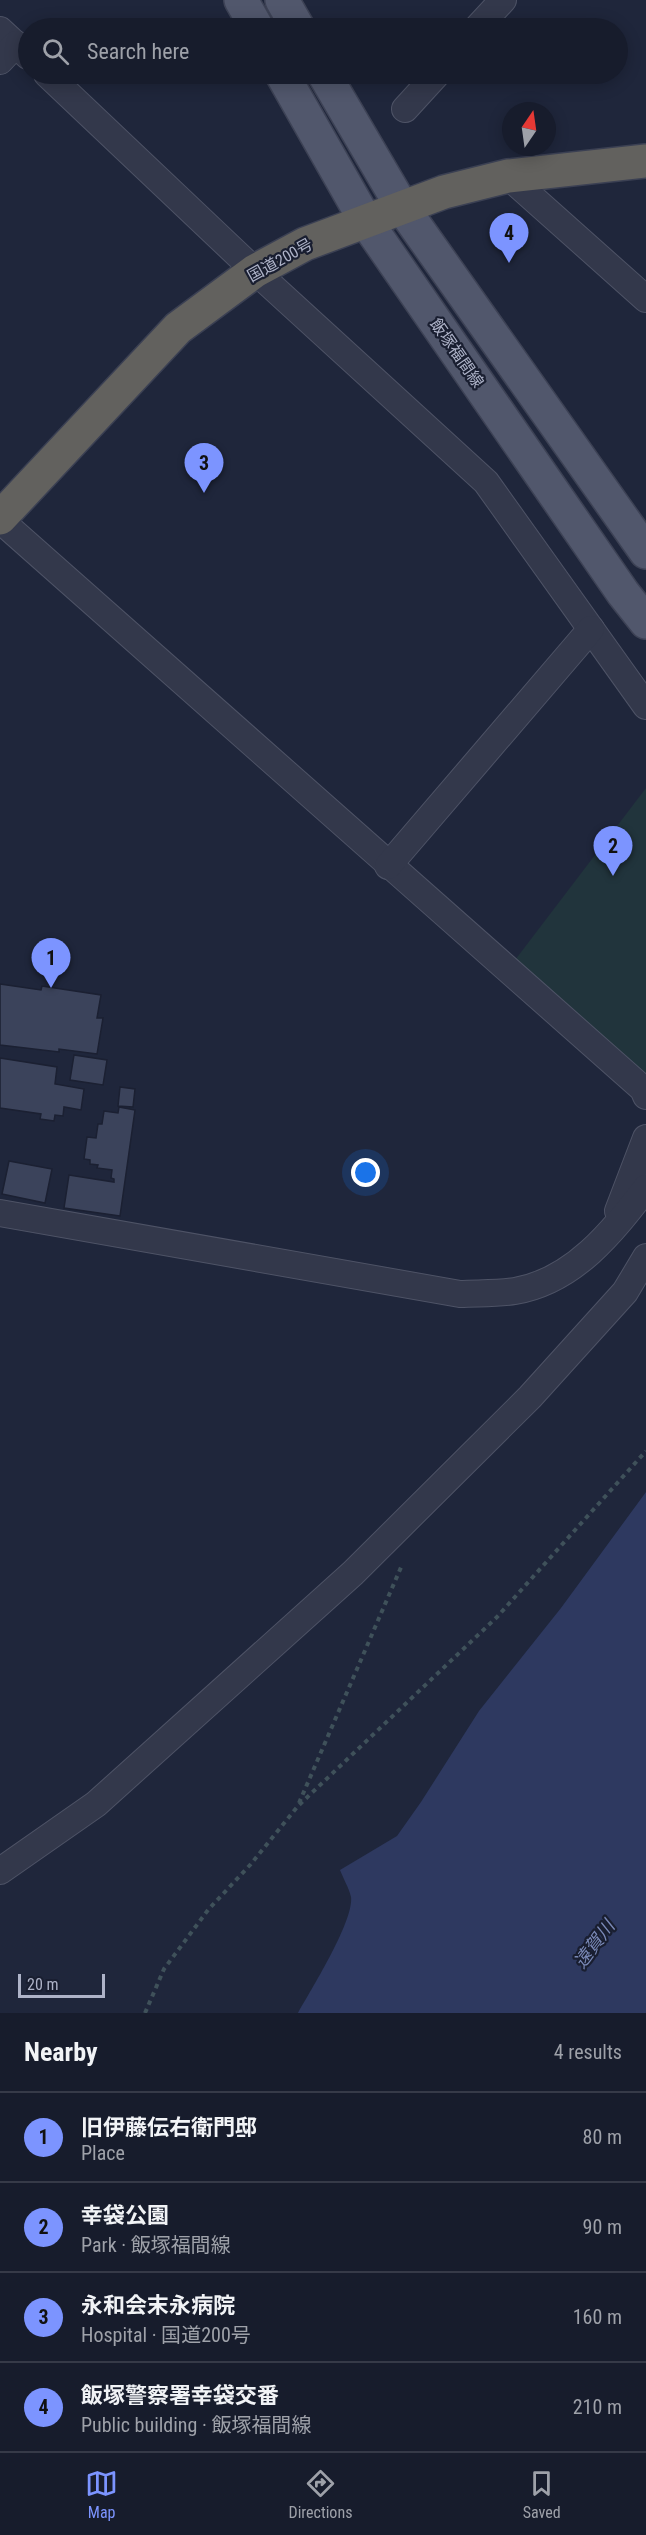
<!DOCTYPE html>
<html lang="en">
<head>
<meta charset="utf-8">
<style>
  :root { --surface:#171c2c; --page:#202534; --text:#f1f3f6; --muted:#9ea1a9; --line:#363a48; --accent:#7c94ff }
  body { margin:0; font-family:"Roboto Condensed","Noto Sans JP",sans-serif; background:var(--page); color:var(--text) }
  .compass { position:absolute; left:502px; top:102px; width:54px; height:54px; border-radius:50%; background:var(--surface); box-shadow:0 3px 15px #0003; rotate:13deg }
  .scale { position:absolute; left:18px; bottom:15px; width:87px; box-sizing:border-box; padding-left:6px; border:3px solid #aeb3c8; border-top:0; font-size:16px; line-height:21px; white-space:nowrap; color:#aeb3c8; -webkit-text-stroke:4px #191e30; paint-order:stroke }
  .you { position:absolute; left:366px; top:1173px; width:21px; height:21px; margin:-15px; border:4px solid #fff; border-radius:50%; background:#1a73e8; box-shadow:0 0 0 9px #1a73e833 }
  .badge { display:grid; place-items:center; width:39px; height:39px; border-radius:50%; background:var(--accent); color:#111; font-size:20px; font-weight:700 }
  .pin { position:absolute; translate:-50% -50px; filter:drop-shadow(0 2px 3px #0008) }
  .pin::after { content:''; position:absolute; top:32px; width:21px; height:18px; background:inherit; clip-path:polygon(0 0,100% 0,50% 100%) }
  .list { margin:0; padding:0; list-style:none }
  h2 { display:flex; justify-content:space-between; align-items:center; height:78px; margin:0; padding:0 24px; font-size:26px }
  h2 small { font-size:20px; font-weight:400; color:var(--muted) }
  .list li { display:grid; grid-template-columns:39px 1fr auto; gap:18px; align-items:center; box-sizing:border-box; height:90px; padding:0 24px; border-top:2px solid var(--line) }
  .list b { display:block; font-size:22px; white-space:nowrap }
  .list p { margin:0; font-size:20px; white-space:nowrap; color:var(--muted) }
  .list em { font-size:20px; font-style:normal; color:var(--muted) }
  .icon { flex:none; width:33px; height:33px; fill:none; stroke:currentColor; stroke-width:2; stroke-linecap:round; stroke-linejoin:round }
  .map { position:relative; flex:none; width:646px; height:2013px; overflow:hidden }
  .search { position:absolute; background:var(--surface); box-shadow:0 3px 15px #0003; left:18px; right:18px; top:18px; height:66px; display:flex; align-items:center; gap:15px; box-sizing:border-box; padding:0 21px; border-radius:33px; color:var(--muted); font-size:22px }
  .sheet { height:438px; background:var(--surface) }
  nav { display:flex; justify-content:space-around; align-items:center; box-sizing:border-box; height:84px; border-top:2px solid var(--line); background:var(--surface); font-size:16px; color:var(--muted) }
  nav a { display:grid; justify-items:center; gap:3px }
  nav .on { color:var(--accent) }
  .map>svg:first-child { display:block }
  .green { fill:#21343c }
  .water { fill:#2e3960 }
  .building { fill:#3b435b; stroke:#1b2032; stroke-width:1.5 }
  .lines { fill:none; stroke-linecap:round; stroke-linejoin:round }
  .minor-casing { stroke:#4e5366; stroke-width:28 }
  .primary-casing { stroke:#3d4255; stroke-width:36 }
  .trunk-casing { stroke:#3b4053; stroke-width:36 }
  .path { stroke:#3f515a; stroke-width:4; stroke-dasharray:4.5 4.5; stroke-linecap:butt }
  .minor { stroke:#33384b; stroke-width:26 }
  .primary { stroke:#51576c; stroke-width:33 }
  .trunk { stroke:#62615e; stroke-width:33 }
  .labels { text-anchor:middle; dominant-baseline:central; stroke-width:4.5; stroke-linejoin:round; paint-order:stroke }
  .street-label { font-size:16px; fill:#aeb3c8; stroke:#191e30 }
  .water-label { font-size:18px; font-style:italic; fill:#7a89b7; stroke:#191e30 }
</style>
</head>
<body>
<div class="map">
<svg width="646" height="2013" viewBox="0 0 646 2013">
  <rect width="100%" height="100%" fill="#1f263b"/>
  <path class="green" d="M646,788V1084L512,964Z"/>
  <path class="water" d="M646,1492V2013H298C311,1990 354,1921 351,1897C349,1888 343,1878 340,1870L397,1836L421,1802L479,1711L561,1608Z"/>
  <g class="building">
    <path d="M0,984L41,990L42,986L101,995L97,1018H103L97,1054L59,1049V1052L0,1045Z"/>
    <path d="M74,1055L107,1060L103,1085L70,1080Z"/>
    <path d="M0,1058L57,1067L55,1084L84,1089L81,1110L64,1107L63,1116L55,1115L54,1121L40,1119L41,1114L0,1108Z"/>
    <path d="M120,1087L135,1089L133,1107L118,1106Z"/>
    <path d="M119,1107L135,1110L120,1216L64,1208L69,1175L114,1182V1179L111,1178L112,1170L97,1168L98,1165L90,1164V1160L84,1159L87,1137L96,1138L98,1124H102L104,1111L118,1113Z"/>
    <path d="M9,1161L52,1169L45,1203L2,1194Z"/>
  </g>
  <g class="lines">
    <defs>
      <g id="minor">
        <path d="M477,28L503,0"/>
        <path d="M0,30L28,56"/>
        <path d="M0,61L16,44"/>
        <path d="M47,74L255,271L486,482L646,706"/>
        <path d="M405,109L437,74"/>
        <path d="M508,176L646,299"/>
        <path d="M0,520L643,1089L646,1096"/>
        <path d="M388,866L591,629"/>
        <path d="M618,1211L646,1138"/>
        <path d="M0,1213L460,1294C478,1293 497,1294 515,1291C574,1281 612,1232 646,1188"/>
        <path d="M0,1871L96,1804L353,1573L530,1397L625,1292L646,1257"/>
      </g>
      <g id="primary">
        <path d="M241,0L257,28"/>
        <path d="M282,0L298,28"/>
        <path d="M282,74L365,220L623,593L646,622"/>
        <path d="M324,74L402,207L646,552"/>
      </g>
      <path id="trunk" d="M0,518L178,328L255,271L305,244L444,192L508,176L646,161"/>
    </defs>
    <use href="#minor" class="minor-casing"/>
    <use href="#primary" class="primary-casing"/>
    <use href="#trunk" class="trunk-casing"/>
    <g class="path">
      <path d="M299,1803L402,1565"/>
      <path d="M145,2013L164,1969L208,1910L250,1865L298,1806L497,1617L646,1451"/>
    </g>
    <use href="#minor" class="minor"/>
    <use href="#primary" class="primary"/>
    <use href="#trunk" class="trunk"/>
  </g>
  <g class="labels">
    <g class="street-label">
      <text transform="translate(280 260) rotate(-29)">国道200号</text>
      <text transform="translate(457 353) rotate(55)">飯塚福間線</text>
    </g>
    <g class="water-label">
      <text transform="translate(594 1944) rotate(-53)">遠賀川</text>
    </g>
  </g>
</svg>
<svg class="compass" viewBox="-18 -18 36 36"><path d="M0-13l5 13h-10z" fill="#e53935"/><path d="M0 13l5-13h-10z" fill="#9ea1a9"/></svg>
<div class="scale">20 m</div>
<div class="you"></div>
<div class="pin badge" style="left:51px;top:988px">1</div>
<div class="pin badge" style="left:613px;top:876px">2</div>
<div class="pin badge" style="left:204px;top:493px">3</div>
<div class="pin badge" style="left:509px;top:263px">4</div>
<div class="search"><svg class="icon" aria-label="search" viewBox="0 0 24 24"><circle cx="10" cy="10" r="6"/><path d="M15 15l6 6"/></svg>Search here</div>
</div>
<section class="sheet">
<h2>Nearby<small>4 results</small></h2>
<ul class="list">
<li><span class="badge">1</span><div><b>旧伊藤伝右衛門邸</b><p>Place</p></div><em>80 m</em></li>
<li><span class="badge">2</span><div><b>幸袋公園</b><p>Park · 飯塚福間線</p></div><em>90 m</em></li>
<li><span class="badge">3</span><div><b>永和会末永病院</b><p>Hospital · 国道200号</p></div><em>160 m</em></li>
<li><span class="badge">4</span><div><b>飯塚警察署幸袋交番</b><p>Public building · 飯塚福間線</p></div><em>210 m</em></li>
</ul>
</section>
<nav>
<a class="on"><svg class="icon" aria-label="map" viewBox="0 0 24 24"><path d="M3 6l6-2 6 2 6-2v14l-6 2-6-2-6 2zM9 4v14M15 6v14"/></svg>Map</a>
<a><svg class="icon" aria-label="directions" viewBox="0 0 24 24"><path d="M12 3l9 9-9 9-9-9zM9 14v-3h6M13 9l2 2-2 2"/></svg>Directions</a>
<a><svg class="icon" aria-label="saved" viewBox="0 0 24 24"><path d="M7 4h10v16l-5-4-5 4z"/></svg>Saved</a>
</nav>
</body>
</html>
